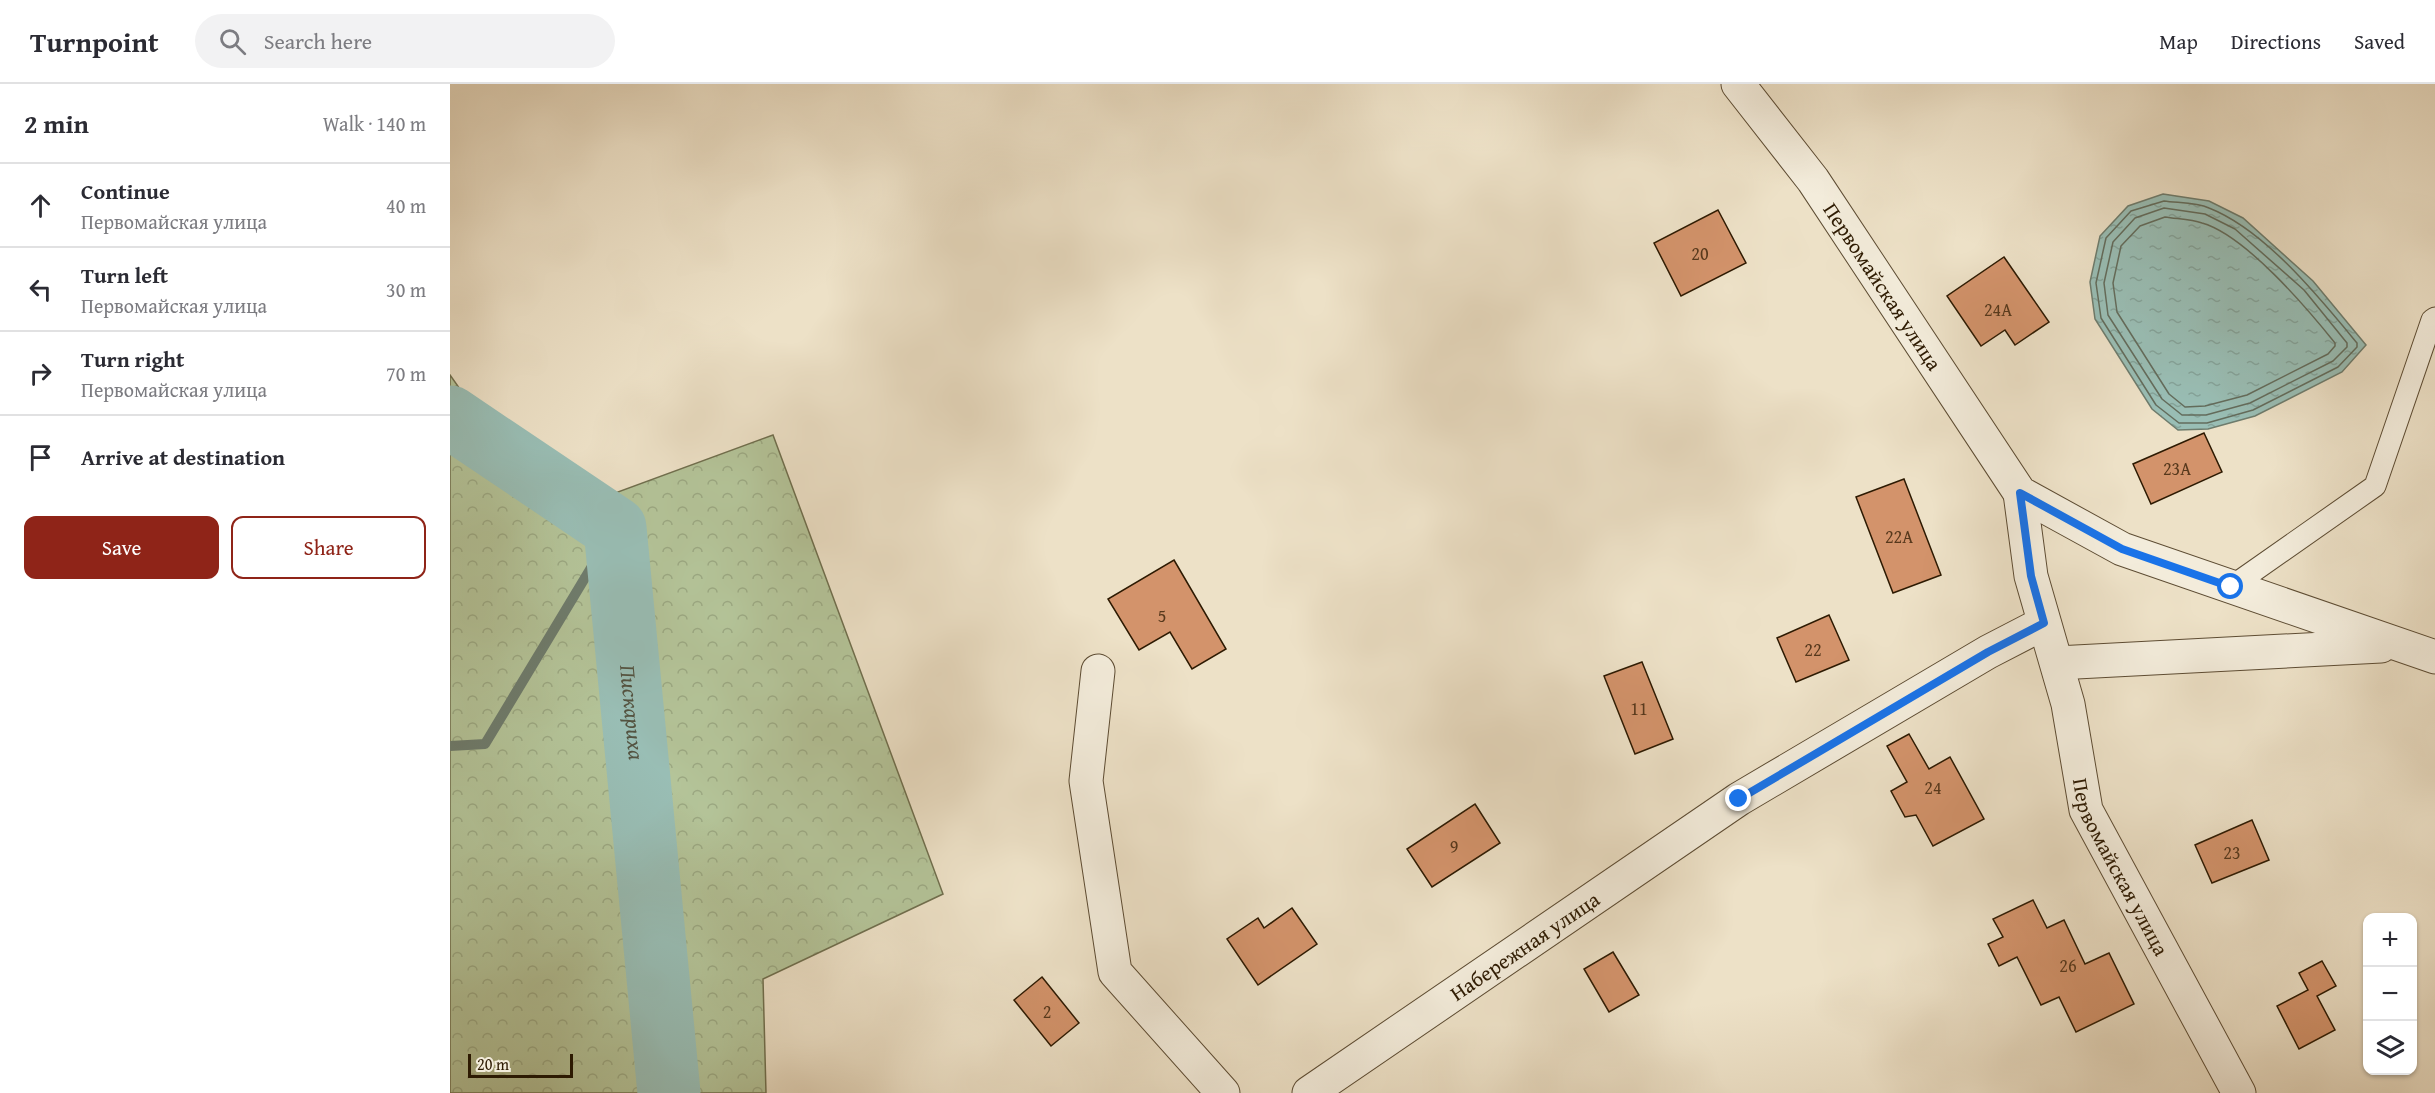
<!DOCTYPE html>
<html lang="en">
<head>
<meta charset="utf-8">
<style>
  :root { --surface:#fff; --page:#f2f2f3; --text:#2b2b33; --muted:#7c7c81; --line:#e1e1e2; --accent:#8f2418 }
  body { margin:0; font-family:"Gentium Book Plus",serif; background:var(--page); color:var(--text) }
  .controls { position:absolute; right:18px; bottom:18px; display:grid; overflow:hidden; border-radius:12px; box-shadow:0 2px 4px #0004 }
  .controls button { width:54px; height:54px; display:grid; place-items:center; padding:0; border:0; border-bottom:2px solid var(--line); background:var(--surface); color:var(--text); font:30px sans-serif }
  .scale { position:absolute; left:18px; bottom:15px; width:105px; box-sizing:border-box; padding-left:6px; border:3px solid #2d1a02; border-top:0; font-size:16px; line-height:21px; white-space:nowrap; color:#2d1a02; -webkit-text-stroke:4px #f3ecdb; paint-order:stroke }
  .stop { position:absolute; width:18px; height:18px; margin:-14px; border:4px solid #1a73e8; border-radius:50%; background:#fff }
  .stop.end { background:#1a73e8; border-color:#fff; box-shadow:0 2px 6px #0008 }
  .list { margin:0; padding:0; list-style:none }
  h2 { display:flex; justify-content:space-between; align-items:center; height:78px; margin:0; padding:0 24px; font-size:26px }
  h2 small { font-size:20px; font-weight:400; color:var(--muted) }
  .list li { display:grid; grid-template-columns:39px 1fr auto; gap:18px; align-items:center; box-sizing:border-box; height:84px; padding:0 24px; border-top:2px solid var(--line) }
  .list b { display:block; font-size:22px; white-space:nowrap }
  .list p { margin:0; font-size:20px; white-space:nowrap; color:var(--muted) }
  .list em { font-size:20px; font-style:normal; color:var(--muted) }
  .actions { display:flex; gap:12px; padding:18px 24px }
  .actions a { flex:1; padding:14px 0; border:2px solid var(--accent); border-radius:12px; text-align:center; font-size:21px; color:var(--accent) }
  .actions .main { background:var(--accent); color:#fff }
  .icon { flex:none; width:33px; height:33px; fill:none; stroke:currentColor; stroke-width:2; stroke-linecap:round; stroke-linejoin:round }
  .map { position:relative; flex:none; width:1985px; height:1009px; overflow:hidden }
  header { display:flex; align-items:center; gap:36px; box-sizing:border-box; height:84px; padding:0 30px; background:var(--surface); border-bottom:2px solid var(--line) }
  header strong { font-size:28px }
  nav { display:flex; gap:33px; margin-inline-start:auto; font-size:21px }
  .search { width:420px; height:54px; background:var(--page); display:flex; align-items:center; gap:15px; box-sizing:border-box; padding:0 21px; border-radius:33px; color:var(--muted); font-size:22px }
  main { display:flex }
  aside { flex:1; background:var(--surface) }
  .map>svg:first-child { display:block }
  .forest { fill:url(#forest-crowns); stroke:#706f4e; stroke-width:1.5 }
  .water { fill:url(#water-ripples); stroke:#6e7c6d; stroke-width:1.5 }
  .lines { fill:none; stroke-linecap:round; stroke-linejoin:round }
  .shore { stroke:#636c5c; stroke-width:1.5 }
  .stream { stroke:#6e7c6d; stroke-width:10 }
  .river { stroke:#99beb5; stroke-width:63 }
  .building { fill:#d3936b; stroke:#2d1a02; stroke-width:1.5 }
  .service-casing { stroke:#5d4c33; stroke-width:23 }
  .minor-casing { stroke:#5d4c33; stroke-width:35 }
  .service { stroke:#f3ecdb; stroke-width:21 }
  .minor { stroke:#f3ecdb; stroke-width:33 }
  .route { stroke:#1a73e8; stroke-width:8 }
  .labels { text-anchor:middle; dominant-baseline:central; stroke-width:4.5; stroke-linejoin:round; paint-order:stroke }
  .number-label { font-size:18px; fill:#56381c }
  .street-label { font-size:21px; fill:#2d1a02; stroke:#f3ecdb }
  .water-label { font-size:22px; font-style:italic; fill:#535341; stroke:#f3ecdb }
</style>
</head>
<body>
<header>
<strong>Turnpoint</strong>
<div class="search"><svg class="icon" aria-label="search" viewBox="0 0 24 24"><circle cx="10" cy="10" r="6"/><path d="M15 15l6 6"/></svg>Search here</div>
<nav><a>Map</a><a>Directions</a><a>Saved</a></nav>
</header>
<main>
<aside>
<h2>2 min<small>Walk · 140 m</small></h2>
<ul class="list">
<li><svg class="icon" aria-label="ahead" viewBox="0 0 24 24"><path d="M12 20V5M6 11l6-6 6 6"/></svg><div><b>Continue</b><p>Первомайская улица</p></div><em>40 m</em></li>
<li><svg class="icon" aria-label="left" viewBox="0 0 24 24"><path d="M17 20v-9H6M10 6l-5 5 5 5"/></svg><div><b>Turn left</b><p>Первомайская улица</p></div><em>30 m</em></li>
<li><svg class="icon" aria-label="right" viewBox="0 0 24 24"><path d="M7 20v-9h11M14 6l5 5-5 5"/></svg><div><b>Turn right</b><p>Первомайская улица</p></div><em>70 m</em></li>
<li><svg class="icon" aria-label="arrive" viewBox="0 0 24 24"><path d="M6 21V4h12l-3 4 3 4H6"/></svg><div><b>Arrive at destination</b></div></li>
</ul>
<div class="actions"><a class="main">Save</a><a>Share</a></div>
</aside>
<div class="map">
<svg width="1985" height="1009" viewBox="0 0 1985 1009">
  <defs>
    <pattern id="forest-crowns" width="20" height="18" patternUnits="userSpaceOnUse" patternTransform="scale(1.5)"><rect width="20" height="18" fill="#b4c499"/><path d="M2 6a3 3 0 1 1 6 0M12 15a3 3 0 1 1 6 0" fill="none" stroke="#9ba882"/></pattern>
    <pattern id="water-ripples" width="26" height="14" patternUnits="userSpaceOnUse" patternTransform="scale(1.5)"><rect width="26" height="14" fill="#99beb5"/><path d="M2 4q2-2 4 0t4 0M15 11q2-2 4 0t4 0" fill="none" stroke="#84a39a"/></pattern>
  </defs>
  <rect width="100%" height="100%" fill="#ede1c7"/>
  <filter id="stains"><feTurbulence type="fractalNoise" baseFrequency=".00333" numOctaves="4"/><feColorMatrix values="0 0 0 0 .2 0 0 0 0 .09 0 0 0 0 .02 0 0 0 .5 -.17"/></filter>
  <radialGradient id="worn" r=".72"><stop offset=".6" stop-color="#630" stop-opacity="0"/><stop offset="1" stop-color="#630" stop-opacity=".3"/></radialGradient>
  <path class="forest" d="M0,291L100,433L323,351L493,810L313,895L316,1009H0Z"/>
  <path class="water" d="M1713,110L1759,117L1793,134L1863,197L1916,261L1892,288L1805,332L1758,345L1728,346L1702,325L1645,235L1640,198L1650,152L1678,122Z"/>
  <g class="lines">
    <g class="shore">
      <path d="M1714,117C1728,119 1746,118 1759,124C1815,146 1869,213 1907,259V263L1888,283L1803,326L1757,339H1729L1706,321L1651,234L1646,199L1656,154L1681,127Z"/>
      <path d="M1714,124L1755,130L1785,145L1854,206L1897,259V263L1883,277L1800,319L1756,331H1732L1712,315L1658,231L1654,199L1663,158L1685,134Z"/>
      <path d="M1715,133C1727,135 1741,135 1752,139C1795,151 1857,224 1885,259V262L1878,270L1797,311L1755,322L1735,323L1719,310L1667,228L1663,199L1671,162L1690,142Z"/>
    </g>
    <path class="stream" d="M0,662L35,660L165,444"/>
    <path class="river" id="s1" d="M0,333L165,444L219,1009"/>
  </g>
  <g class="building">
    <path d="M1268,126L1296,179L1231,212L1204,159Z"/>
    <path d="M1554,173L1599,238L1565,261L1555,246L1531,262L1497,212Z"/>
    <path d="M1754,349L1772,388L1701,420L1683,380Z"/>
    <path d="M1454,395L1491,491L1443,509L1406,413Z"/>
    <path d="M724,476L776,565L742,585L720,548L689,566L658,515Z"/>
    <path d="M1379,531L1399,576L1346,598L1327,554Z"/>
    <path d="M1192,578L1223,655L1185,670L1154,592Z"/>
    <path d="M1459,650L1479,685L1500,673L1534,735L1483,762L1466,731L1455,733L1441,707L1457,698L1437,662Z"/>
    <path d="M1025,720L1050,759L982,803L957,765Z"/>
    <path d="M1802,736L1819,776L1762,799L1745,761Z"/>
    <path d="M1583,816L1597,844L1614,836L1635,880L1659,869L1684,920L1626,948L1609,913L1591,921L1567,873L1549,882L1538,860L1553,853L1543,835Z"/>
    <path d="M842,824L867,860L808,901L777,855L808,834L814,844Z"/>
    <path d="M1163,868L1189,911L1159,928L1134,885Z"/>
    <path d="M1872,877L1886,902L1867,912L1885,946L1849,965L1827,922L1858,906L1849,889Z"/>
    <path d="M592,893L629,939L601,962L564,916Z"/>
  </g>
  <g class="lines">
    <defs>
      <path id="service" d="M1781,503L1925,402L1982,236L1985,234"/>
      <g id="minor">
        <path id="s2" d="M1288,0L1363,96L1570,409L1672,465L1985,573"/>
        <path id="s3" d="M1570,409L1581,492L1618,620L1636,726L1789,1009"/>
        <path d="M1607,579L1931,562"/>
        <path d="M648,587L636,697L665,888L773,1009"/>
        <path id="s4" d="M859,1009L1289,715L1538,568L1594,539"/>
      </g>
    </defs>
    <use href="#service" class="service-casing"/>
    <use href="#minor" class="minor-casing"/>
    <use href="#service" class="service"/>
    <use href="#minor" class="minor"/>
  </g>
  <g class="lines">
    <path class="route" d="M1289,715L1538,568L1594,539L1581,492L1570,409L1672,465L1781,503"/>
  </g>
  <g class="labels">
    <g class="number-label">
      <text x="1250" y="169">20</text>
      <text x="1548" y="225">24А</text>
      <text x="1727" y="384">23А</text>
      <text x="1449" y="452">22А</text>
      <text x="712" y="531">5</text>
      <text x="1363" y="565">22</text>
      <text x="1189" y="624">11</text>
      <text x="1483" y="703">24</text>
      <text x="1004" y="762">9</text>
      <text x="1782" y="768">23</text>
      <text x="1618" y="881">26</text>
      <text x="597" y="927">2</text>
    </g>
    <g class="street-label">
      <text stroke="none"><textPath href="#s2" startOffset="249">Первомайская улица</textPath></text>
      <text stroke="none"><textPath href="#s3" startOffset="390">Первомайская улица</textPath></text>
      <text stroke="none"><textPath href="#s4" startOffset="261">Набережная улица</textPath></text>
    </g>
    <g class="water-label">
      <text stroke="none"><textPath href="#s1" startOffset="384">Пискариха</textPath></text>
    </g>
  </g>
  <rect width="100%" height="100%" filter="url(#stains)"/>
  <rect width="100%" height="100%" fill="url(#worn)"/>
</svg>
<div class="controls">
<button>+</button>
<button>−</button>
<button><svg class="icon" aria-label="layers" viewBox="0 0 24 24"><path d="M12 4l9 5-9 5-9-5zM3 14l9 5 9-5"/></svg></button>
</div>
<div class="scale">20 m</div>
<div class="stop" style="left:1781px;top:503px"></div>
<div class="stop end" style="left:1289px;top:715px"></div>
</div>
</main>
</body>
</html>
